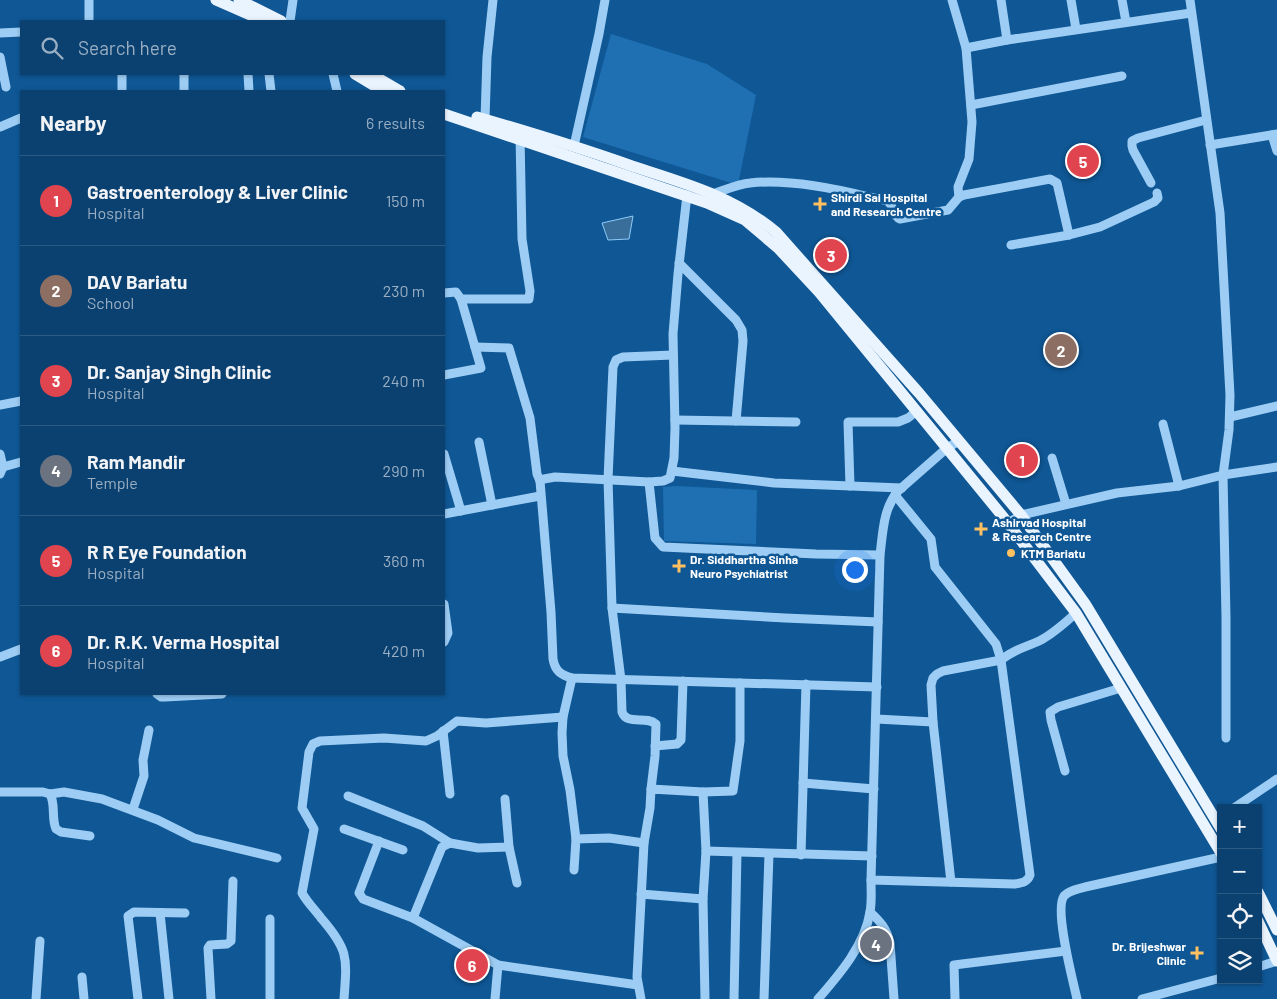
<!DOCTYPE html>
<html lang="en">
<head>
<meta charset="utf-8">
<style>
  :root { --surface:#0b4170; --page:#194c78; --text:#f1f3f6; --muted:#9aafc3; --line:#2b5a83; --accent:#bca0f2 }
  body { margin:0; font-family:Barlow,sans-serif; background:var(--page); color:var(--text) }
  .controls { position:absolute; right:15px; bottom:15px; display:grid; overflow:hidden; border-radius:0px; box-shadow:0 1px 4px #0004 }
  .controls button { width:45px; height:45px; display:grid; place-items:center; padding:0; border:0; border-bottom:1px solid var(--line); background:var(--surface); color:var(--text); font:25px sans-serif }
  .you { position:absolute; left:854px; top:569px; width:18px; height:18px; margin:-12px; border:4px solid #fff; border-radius:50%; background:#1a73e8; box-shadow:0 0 0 8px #1a73e833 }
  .badge { display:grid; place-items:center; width:32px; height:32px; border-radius:50%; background:var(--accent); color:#fff; font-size:16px; font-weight:700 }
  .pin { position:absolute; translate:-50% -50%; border:2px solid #fff; box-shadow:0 1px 5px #0006 }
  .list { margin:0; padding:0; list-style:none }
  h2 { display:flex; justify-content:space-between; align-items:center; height:65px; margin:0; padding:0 20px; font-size:21px }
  h2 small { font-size:16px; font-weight:400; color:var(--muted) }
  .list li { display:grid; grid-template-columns:32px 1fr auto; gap:15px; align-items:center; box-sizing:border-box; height:90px; padding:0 20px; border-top:1px solid var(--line) }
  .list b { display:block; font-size:19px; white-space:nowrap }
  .list p { margin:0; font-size:16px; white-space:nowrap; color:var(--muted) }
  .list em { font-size:16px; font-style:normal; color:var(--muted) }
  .icon { flex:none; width:28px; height:28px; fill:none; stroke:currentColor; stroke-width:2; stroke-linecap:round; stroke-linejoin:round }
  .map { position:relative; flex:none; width:1277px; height:999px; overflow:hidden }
  .search { position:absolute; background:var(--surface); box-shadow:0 1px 4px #0004; left:20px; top:20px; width:425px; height:55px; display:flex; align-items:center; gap:12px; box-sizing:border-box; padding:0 18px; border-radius:0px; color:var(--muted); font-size:19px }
  .panel { position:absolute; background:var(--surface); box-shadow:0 1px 4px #0004; left:20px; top:90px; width:425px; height:605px; border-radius:0px }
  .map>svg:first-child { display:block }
  .green { fill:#1e70b3 }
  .water { fill:#396d9a; stroke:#8ecaf8 }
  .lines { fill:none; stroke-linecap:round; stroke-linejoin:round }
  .minor { stroke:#9dcdf4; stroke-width:9 }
  .major { stroke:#eaf4ff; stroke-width:11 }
  .poi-dot { fill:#ffc160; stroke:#0f5795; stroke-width:2 }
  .labels { text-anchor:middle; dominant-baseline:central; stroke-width:5; stroke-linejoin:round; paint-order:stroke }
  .poi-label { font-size:12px; font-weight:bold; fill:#fff; stroke:#0f5795; text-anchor:start }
</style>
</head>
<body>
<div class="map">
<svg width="1277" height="999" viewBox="0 0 1277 999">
  <rect width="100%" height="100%" fill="#0f5795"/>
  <g class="green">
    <path d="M611,34L707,64L756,95L738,185L583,137Z"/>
    <path d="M676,486L757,490L756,544L664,541L663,487Z"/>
  </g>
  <path class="water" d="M633,216L629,239L608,240L602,223Z"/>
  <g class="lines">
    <g class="minor">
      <path d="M952,0L966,48L972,122L969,159L958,187L959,197"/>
      <path d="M1001,0L1007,40"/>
      <path d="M1071,0L1076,29"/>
      <path d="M1122,0L1126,22"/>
      <path d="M1190,0L1220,213L1230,395L1229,430L1223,475L1226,617V738"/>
      <path d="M89,21V0"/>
      <path d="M290,21L293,0"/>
      <path d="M0,33L21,32"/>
      <path d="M966,48L1007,40L1191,13"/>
      <path d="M0,57L6,87"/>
      <path d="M122,74V91"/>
      <path d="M248,74L249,91"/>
      <path d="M269,74L271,91"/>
      <path d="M333,74L337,91"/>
      <path d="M184,91V74"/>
      <path d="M971,105L1122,76"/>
      <path d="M485,119L487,57L493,0"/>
      <path d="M0,127L21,118"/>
      <path d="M1272,135L1277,151"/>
      <path d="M1210,145L1277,134"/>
      <path d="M574,146L599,34L605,0"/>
      <path d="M1151,183L1133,150L1132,146V141L1138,138L1206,120"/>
      <path d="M713,194C725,190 738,184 750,183C787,179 833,188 869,197C874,198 882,199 887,201C895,206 892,216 900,219L948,210L959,197L964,195L1050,179L1057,183L1069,235"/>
      <path d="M687,195L678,274L673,334L675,428L674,458L670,478L663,481L649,482L655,538L663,547L816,554L880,555"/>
      <path d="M1011,245L1069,235L1100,227L1154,202L1158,198L1157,193"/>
      <path d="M679,263L736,320L742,330L743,341L736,421"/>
      <path d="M444,293L456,292L461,299H529L530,291L522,239L520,135"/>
      <path d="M475,347L509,348L530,418L537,474L540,481"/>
      <path d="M444,375L481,368L461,299"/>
      <path d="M0,405L21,401"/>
      <path d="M1230,417L1277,406"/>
      <path d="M675,420L796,422"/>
      <path d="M1163,424L1179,486"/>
      <path d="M959,441L947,448L898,491C883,509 883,532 880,555L871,880L1014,884C1021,883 1027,883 1030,875L1001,660C1016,648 1025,648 1041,640C1054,633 1065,623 1076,613"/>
      <path d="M479,442L492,505"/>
      <path d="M0,454L3,467L0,474"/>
      <path d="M444,454L461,511"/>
      <path d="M1052,458L1066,504"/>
      <path d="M3,467L21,462"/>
      <path d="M672,471L774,483L902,488"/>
      <path d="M649,482L555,477L544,479L540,481L551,612L553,659C555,671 561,675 572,678L877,687"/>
      <path d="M850,486L848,422H898L908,418L917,411"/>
      <path d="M895,495L931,539L935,567L996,644L1001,660L943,671L937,674L933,678L931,685L933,722L951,882"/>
      <path d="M444,514L540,496"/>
      <path d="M1008,523L1021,515L1117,493L1179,486L1223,475L1277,467"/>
      <path d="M444,604L448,633L444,642"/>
      <path d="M612,608L785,618L878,622"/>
      <path d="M0,657L21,649"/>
      <path d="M572,678L563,717L562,733L563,756L570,790L576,839"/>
      <path d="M157,694L161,697H165L222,694"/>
      <path d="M876,719L933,722"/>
      <path d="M443,731L450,794"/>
      <path d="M655,746L677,744L681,740L683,681"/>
      <path d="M1065,771L1051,720L1050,712L1058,707L1121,688"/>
      <path d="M803,783L874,789"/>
      <path d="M651,789L655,756L656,724C646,715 627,726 622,712L621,680L612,608L608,479L613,367L616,360L623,357L673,355"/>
      <path d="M0,792H43L50,794C56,805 51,818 56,829L61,832L90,836"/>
      <path d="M703,792L706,851L703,899L705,999"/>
      <path d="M50,794L64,792L102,799L158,820L194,838L277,858"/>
      <path d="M348,796L423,826L450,843"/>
      <path d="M1234,808L1277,779"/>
      <path d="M133,809L144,776L143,760L149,730"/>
      <path d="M344,829L403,850"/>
      <path d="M379,841L359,893L363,899L413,918L498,965L638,985"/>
      <path d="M509,847L517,883"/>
      <path d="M706,851L872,856"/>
      <path d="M801,855L806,684"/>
      <path d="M574,870L576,839L609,838L644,843"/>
      <path d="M641,894L703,899"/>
      <path d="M870,912C880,921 887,929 890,943L894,999"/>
      <path d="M160,913L169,999"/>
      <path d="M413,918L442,847L450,843L478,848L509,847L505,799"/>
      <path d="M270,919V999"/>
      <path d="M1258,967L1277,961"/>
      <path d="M82,977L84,999"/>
      <path d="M36,999L40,941"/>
      <path d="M138,999L128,916L134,912L185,913"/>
      <path d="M211,999L208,948L210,945L227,944L231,941L233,881"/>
      <path d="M344,999C347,958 349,950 321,918C315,910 307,902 302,893L314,829L302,808L309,752L313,744L320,741L384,738L426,741L437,736L457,721L486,723L563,717"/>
      <path d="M495,999L498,965"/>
      <path d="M641,999L637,977L644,843L650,808L651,789L703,792L733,791L740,741V683"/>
      <path d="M734,999L737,853"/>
      <path d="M764,999L769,854"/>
      <path d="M818,999C839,975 865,945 870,912C872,902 871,891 871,880"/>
      <path d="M955,999L954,965L1066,951"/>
      <path d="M1077,999C1073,981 1054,909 1064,896C1069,890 1079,889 1085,887L1221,857"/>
      <path d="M1142,999L1221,978"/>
    </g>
    <g class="major">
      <path d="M216,0L264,21"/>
      <path d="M239,0L281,21"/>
      <path d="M355,74L383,91"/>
      <path d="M371,74L400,91"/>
      <path d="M444,114L707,203L745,220L778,248L819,292L1004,518L1076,613L1221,853"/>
      <path d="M477,117C529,132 581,148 632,166C684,183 733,196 776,232L919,393L1021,515L1086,605L1221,829"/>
      <path d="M1258,892L1277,930"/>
      <path d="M1258,921L1277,961"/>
    </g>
  </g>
  <g class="poi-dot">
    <path d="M817.5 196.5h5v5h5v5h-5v5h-5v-5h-5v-5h5z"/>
    <path d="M978.5 521.5h5v5h5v5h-5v5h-5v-5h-5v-5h5z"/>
    <circle cx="1011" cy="553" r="5"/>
    <path d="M676.5 558.5h5v5h5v5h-5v5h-5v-5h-5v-5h5z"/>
    <path d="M1194.5 945.5h5v5h5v5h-5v5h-5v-5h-5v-5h5z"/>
  </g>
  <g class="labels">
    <g class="poi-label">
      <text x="831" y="197">Shirdi Sai Hospital<tspan x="831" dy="14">and Research Centre</tspan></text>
      <text x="992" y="522">Ashirvad Hospital<tspan x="992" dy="14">&amp; Research Centre</tspan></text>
      <text x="1021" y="553">KTM Bariatu</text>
      <text x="690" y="559">Dr. Siddhartha Sinha<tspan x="690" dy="14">Neuro Psychiatrist</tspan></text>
      <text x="1186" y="946" text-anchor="end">Dr. Brijeshwar<tspan x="1186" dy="14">Clinic</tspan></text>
    </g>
  </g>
</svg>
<div class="controls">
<button>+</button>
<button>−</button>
<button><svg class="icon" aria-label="locate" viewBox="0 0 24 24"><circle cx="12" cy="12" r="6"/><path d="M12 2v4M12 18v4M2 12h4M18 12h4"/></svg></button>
<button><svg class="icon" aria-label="layers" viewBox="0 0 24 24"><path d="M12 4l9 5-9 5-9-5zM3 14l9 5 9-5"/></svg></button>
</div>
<div class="you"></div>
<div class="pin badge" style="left:1022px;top:460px;background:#e0444e">1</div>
<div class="pin badge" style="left:1061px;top:350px;background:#8d6e63">2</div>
<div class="pin badge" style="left:831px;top:255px;background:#e0444e">3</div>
<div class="pin badge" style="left:876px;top:944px;background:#6b7280">4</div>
<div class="pin badge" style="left:1083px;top:161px;background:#e0444e">5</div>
<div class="pin badge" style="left:472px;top:965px;background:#e0444e">6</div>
<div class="search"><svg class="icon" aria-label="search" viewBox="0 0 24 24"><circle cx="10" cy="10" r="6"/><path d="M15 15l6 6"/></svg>Search here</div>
<section class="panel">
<h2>Nearby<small>6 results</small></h2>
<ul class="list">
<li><span class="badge" style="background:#e0444e">1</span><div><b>Gastroenterology &amp; Liver Clinic</b><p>Hospital</p></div><em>150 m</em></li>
<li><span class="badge" style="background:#8d6e63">2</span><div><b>DAV Bariatu</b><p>School</p></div><em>230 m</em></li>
<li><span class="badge" style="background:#e0444e">3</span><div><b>Dr. Sanjay Singh Clinic</b><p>Hospital</p></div><em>240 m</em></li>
<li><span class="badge" style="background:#6b7280">4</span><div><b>Ram Mandir</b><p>Temple</p></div><em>290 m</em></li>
<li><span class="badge" style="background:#e0444e">5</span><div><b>R R Eye Foundation</b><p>Hospital</p></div><em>360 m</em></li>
<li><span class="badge" style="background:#e0444e">6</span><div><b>Dr. R.K. Verma Hospital</b><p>Hospital</p></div><em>420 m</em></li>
</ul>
</section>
</div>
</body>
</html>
